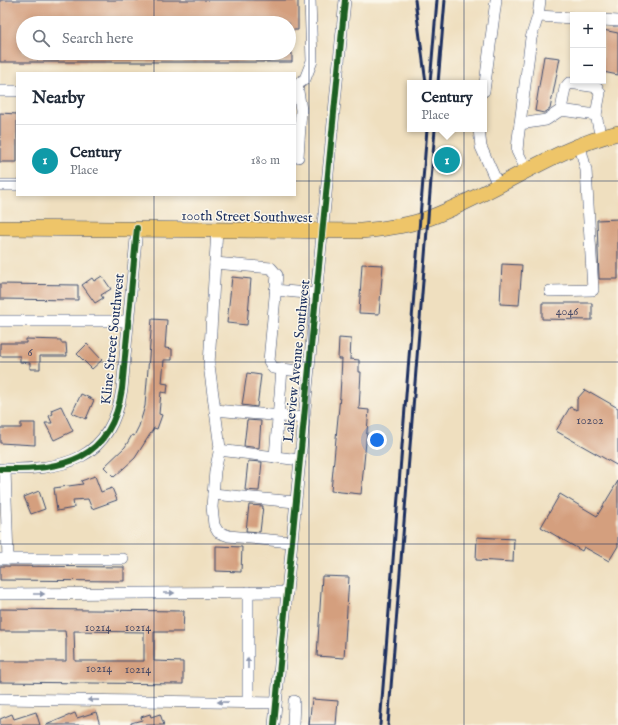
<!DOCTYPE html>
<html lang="en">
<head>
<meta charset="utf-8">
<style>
  :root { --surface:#fff; --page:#f6f6f7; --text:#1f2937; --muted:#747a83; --line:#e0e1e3; --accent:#b5179e }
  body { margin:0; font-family:"IM FELL English",serif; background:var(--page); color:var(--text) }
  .controls { position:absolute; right:12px; top:12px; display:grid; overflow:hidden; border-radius:0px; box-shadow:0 2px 6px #0003 }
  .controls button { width:36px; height:36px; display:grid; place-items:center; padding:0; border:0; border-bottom:1px solid var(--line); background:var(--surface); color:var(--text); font:20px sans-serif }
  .you { position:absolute; left:377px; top:440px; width:14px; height:14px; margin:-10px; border:3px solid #fff; border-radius:50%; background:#1a73e8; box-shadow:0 0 0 6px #1a73e833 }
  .badge { display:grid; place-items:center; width:26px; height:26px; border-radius:50%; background:var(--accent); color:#fff; font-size:13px; font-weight:700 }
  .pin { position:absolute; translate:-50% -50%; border:2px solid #fff; box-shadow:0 1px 4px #0006 }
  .popup { position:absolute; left:407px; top:80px; width:80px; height:52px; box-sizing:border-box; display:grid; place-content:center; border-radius:0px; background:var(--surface); filter:drop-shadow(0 1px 3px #0005); font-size:13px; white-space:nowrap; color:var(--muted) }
  .popup b { font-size:15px; color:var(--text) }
  .popup::after { content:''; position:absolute; left:50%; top:100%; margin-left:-8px; border:8px solid transparent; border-top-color:var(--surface) }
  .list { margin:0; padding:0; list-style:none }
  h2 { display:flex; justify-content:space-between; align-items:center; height:52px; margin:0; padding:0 16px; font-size:17px }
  h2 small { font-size:13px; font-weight:400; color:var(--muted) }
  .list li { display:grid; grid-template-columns:26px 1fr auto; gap:12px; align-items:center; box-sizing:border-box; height:72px; padding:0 16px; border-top:1px solid var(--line) }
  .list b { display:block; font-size:15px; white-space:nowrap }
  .list p { margin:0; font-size:13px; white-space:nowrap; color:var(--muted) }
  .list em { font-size:13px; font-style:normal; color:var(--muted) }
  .icon { flex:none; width:22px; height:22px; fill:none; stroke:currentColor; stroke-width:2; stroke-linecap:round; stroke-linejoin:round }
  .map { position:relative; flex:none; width:618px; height:725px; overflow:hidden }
  .search { position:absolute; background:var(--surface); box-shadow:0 2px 6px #0003; left:16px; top:16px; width:280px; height:44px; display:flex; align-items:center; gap:10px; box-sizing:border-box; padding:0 14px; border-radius:22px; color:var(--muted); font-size:15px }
  .panel { position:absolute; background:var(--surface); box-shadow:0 2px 6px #0003; left:16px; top:72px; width:280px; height:124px; border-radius:0px }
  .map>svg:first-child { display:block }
  .building { fill:#d49f7e; fill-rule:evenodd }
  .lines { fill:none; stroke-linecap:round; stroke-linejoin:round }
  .minor-casing { stroke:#3b496d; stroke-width:12 }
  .major-casing { stroke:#3b496d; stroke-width:16 }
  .minor { stroke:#fff; stroke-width:11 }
  .major { stroke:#eec569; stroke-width:15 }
  .rail { stroke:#1b2f5e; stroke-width:3 }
  .cycleway-casing { stroke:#fbf7ec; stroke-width:8 }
  .cycleway { stroke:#1b5e20; stroke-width:6 }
  .oneway { fill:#8d97ae }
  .grid { fill:none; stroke:#1b2f5e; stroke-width:1; stroke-opacity:0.55 }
  .labels { text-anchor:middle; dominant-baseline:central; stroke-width:3; stroke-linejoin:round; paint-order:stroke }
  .number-label { font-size:12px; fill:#494b66 }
  .street-label { font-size:14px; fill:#1b2f5e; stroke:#fbf7ec }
</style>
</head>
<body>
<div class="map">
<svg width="618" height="725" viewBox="0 0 618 725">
  <rect width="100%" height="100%" fill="#fbf7ec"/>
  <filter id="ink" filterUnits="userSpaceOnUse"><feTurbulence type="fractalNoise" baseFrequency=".025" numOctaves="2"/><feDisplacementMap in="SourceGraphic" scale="8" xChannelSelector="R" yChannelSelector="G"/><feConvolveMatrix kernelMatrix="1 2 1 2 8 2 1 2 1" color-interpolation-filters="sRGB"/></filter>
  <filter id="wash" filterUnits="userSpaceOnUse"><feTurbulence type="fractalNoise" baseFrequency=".012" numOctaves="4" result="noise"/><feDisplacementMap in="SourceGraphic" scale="16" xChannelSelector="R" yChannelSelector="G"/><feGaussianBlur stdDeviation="0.9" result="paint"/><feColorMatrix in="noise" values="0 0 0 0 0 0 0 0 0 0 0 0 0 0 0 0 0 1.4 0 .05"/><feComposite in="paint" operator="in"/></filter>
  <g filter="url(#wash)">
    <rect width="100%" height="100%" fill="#efdfbf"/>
    <g id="blocks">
      <g class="building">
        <path d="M0,0H298V30H289V23H23V53H292V62H0Z"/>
        <path d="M603,30L618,33V75L603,72Z"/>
        <path d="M544,56L560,58L550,109L544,113L535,111Z"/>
        <path d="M0,113L17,114V162H0Z"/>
        <path d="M618,219V279H599L597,220Z"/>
        <path d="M362,264L383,265L379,314L359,313Z"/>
        <path d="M502,264L522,265L519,305L500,304Z"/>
        <path d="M102,276L111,289L101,295L103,298L95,303L82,285L92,278L94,281Z"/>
        <path d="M232,277L251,279L247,325L227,323Z"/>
        <path d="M0,284L78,285V300L0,299Z"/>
        <path d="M542,303H592V320L542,319Z"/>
        <path d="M152,319L167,320L165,348L172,349V360H164L162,383L168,384L167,393L161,392L159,414L162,415L157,429L154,428L135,458L114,477L104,467L125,447L132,435L134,436L139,426L145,406Z"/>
        <path d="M339,338L351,339L350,359L359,360V372H361L359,409L369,410L361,494L331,491L340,396L342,359H338Z"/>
        <path d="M26,339L61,340V343H66L67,356H40V369H30V363L20,362V356H0V343H26Z"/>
        <path d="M87,344L102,360L92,369L77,354Z"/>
        <path d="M247,373L261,375L257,407L242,405Z"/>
        <path d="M585,390L590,393V392L618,408V466L556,431L570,407L577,410V399Z"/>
        <path d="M81,394L94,400L86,419L72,413Z"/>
        <path d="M61,406L73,431L54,440L45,423H52L49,416L53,414L51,410Z"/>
        <path d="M247,420L261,421L259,448L244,446Z"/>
        <path d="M21,423H35V445L0,443V428H21Z"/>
        <path d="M248,461L262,462L259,491L245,490Z"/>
        <path d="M95,476L101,492L112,488L117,500L92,509L88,499L73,500L74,508L57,511L54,488L83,484L81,481Z"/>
        <path d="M618,481V546L609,561L584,547L582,551L541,527L560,494L597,516Z"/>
        <path d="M39,491L45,509L31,514L24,497Z"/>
        <path d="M249,505L263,506L260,532L246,531Z"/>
        <path d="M477,537L514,539L513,562L476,560Z"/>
        <path d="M216,546L242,547L241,572L216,571Z"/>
        <path d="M0,566L124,567V581L0,580Z"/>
        <path d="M322,576L349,577L344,658L317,656Z"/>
        <path d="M0,609L184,611L183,632H154V661L183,662V684L0,682V661H66V638L65,631H0ZM74,631L144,632V661H75Z"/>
        <path d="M312,699L338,701L336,725H309Z"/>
        <path d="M36,712L40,725H0V719L12,714L14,719Z"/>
        <path d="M96,712L100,725H46L75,713L77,718Z"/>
        <path d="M150,714L151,717L160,714L164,725H131V723L142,720L141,717Z"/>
      </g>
    </g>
  </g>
  <g filter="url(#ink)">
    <use href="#blocks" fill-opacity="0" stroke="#3b496d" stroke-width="1"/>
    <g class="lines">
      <defs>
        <g id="minor">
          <path d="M538,16L573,18"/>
          <path d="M603,20L618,21"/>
          <path d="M295,86L305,79L312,61L310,0"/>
          <path d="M0,91H17"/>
          <path d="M484,91L496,0"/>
          <path d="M596,115L601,138"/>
          <path d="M520,124L546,120L561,110L565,88L569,83L597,87L600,93L596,115L561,110"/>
          <path d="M479,129L481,147L498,185"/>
          <path d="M295,157H298L301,110L297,85"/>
          <path d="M527,171L517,151L518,139L531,38L538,16L540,0"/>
          <path d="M0,185H17"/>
          <path d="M217,229L209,365L220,448L215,471L212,507L214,525L218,532L229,536L291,542"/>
          <path d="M215,263L271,268L277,275L269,361L273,368L308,372"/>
          <path d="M275,290L316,294"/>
          <path d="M550,291L593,290L586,170L580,146"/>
          <path d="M0,321H128"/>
          <path d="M215,410L304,418"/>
          <path d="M219,450L300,460"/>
          <path d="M275,457L282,369"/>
          <path d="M0,469C63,470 111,462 122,389L137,228"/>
          <path d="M5,469L8,559"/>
          <path d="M213,494L295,502"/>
          <path d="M0,559H123"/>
          <path d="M0,594L287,592"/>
          <path d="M0,699L276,703"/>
          <path d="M248,702V592"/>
          <path d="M274,725L345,0"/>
          <path d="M293,725L294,701"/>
        </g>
        <path id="major" d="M0,228L361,231C384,229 407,226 429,218C492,195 553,148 618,133"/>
      </defs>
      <use href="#minor" class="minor-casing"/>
      <use href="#major" class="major-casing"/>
      <use href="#minor" class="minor"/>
      <use href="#major" class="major"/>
      <g class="rail">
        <path d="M415,0L426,83"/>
        <path d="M430,83L437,0"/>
        <path d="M438,83L445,0"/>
        <path d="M380,725L427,129"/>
        <path d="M388,725L435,129"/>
      </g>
      <defs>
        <g id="cycleway">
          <path d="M0,469C63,470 111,462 122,389L137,228"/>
          <path d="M274,725L345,0"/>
        </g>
      </defs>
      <use href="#cycleway" class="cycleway-casing"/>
      <use href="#cycleway" class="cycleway"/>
    </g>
    <defs><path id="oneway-solid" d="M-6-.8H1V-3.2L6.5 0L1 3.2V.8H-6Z"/></defs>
    <g class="oneway">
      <use href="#oneway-solid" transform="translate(169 593)"/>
      <use href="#oneway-solid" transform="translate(39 594)"/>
      <use href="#oneway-solid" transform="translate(248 663) rotate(-90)"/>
      <use href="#oneway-solid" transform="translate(93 700) rotate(-179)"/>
      <use href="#oneway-solid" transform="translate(223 702) rotate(-179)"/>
    </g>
  </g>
  <path class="grid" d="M154,0V23M309,0V725M464,0V725M154,53V73M0,181H17M295,181H618M154,195V725M0,362H618M0,544H618"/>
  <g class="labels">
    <g class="number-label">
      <text x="567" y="311">4046</text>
      <text x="30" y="352">6</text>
      <text x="590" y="420">10202</text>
      <text x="98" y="627">10214</text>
      <text x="138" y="627">10214</text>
      <text x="99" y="668">10214</text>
      <text x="138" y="669">10214</text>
    </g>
    <g class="street-label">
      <text transform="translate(247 217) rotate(1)">100th Street Southwest</text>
      <text transform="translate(113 339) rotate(-84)">Kline Street Southwest</text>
      <text transform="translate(297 361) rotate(-84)">Lakeview Avenue Southwest</text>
    </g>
  </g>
</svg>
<div class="controls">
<button>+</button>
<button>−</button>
</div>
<div class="you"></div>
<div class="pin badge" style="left:447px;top:160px;background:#0f9aa8">1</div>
<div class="popup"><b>Century</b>Place</div>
<div class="search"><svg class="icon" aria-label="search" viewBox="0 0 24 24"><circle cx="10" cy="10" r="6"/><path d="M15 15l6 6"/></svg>Search here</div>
<section class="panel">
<h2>Nearby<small></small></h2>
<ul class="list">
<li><span class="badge" style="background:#0f9aa8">1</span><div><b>Century</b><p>Place</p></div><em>180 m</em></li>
</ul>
</section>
</div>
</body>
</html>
